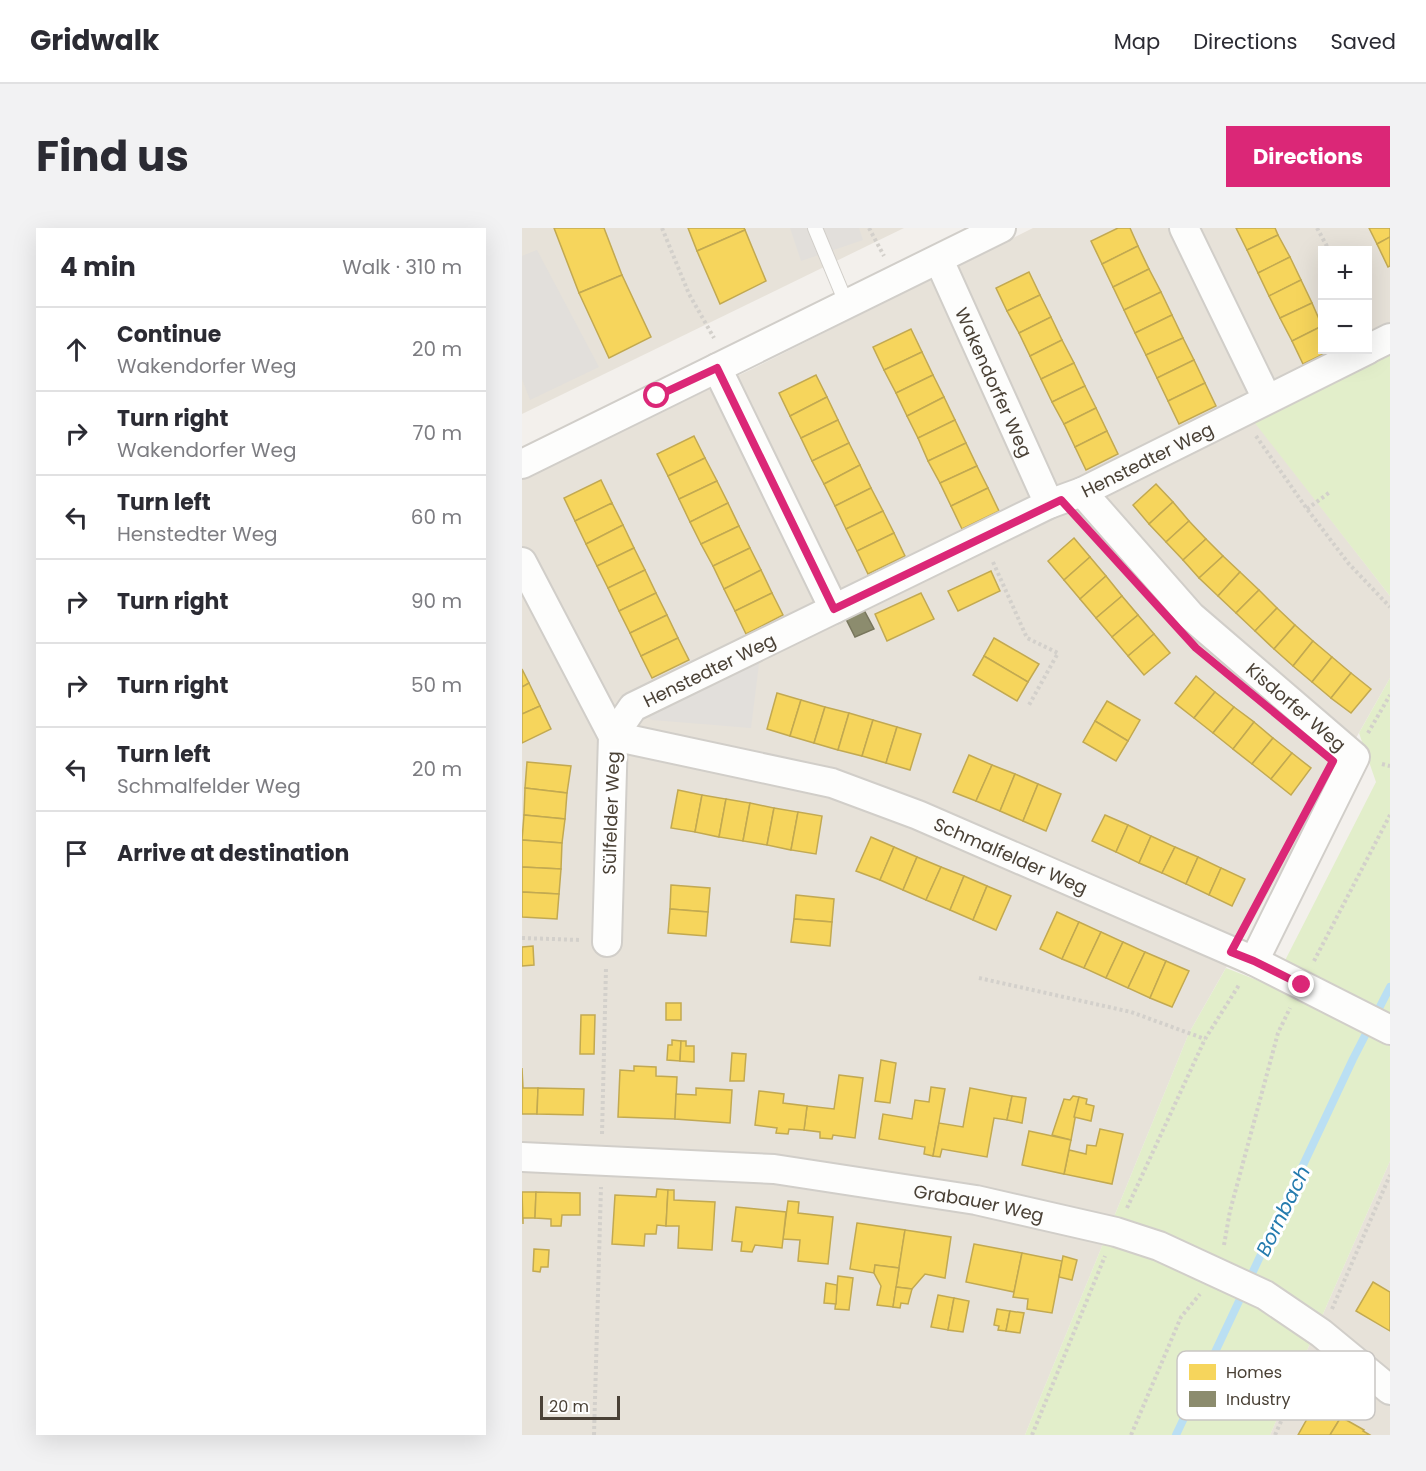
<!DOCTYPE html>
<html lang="en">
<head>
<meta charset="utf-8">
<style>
  :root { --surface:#fff; --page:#f2f2f3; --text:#2b2b33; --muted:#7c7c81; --line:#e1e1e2; --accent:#db2777 }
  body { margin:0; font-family:Poppins,sans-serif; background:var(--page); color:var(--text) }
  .controls { position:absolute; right:18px; top:18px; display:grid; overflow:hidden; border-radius:0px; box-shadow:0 6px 24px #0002 }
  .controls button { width:54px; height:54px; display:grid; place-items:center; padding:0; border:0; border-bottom:2px solid var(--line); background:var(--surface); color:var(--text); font:30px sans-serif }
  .scale { position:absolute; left:18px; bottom:15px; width:80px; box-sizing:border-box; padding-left:6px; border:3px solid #4a4136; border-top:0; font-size:16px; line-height:21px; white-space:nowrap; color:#4a4136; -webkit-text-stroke:4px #fff; paint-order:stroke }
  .stop { position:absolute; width:18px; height:18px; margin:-14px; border:4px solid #db2777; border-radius:50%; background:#fff }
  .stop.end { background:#db2777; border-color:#fff; box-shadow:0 2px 6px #0008 }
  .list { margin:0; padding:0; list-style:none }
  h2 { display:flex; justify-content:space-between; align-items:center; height:78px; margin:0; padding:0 24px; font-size:26px }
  h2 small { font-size:20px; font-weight:400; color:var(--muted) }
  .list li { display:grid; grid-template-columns:39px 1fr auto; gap:18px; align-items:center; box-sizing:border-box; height:84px; padding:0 24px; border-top:2px solid var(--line) }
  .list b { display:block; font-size:22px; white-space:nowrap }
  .list p { margin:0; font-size:20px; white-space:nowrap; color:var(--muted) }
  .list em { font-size:20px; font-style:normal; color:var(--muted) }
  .icon { flex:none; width:33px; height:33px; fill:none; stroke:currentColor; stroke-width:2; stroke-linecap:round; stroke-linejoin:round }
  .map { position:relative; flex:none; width:868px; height:1207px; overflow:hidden; border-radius:0px }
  header { display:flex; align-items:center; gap:36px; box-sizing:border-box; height:84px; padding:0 30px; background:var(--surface); border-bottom:2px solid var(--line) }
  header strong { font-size:28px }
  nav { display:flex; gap:33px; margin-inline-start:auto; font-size:21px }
  .intro { display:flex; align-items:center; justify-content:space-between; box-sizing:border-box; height:144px; padding:0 36px }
  h1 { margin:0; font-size:42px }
  .button { padding:15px 27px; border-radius:0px; background:var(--accent); color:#fff; font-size:21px; font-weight:700 }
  main { display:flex; gap:36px; padding:0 36px }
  aside { flex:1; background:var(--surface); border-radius:0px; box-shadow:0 6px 24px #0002 }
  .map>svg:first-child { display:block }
  .residential { fill:#e7e2d9; fill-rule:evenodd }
  .green { fill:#e2eeca }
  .parking { fill:#e2dfdb }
  .homes { fill:#f6d55c; stroke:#c2a951; stroke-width:1.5 }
  .industry { fill:#8c8c6e; stroke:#78765d; stroke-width:1.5 }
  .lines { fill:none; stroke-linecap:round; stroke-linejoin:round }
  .stream { stroke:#badff3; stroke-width:8 }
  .service-casing { stroke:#d1cec9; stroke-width:16 }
  .minor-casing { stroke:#d1cec9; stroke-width:32 }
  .path { stroke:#d3d0cb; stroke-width:4; stroke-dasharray:3 3; stroke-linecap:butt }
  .service { stroke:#fdfdfc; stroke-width:14 }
  .minor { stroke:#fdfdfc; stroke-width:28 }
  .route { stroke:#db2777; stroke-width:8 }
  .labels { text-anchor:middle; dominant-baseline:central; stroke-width:6; stroke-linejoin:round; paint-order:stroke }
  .street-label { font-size:18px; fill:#4a4136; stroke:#fff }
  .water-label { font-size:20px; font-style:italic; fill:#247bae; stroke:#fff }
  .key { fill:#fff; stroke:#c9c6c3; stroke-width:1.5 }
  .key-label { font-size:16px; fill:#4a4136 }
</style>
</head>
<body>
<header>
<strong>Gridwalk</strong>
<nav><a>Map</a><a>Directions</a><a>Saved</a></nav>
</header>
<div class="intro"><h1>Find us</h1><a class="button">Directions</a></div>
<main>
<aside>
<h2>4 min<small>Walk · 310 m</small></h2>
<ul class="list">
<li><svg class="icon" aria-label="ahead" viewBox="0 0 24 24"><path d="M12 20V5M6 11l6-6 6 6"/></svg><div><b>Continue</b><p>Wakendorfer Weg</p></div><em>20 m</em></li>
<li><svg class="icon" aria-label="right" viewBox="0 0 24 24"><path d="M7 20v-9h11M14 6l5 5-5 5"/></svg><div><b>Turn right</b><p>Wakendorfer Weg</p></div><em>70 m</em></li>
<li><svg class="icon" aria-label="left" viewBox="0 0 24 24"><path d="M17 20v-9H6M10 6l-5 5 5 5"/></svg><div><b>Turn left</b><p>Henstedter Weg</p></div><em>60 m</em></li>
<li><svg class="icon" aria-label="right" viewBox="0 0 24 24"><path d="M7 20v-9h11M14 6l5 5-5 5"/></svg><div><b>Turn right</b></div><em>90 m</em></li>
<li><svg class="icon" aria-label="right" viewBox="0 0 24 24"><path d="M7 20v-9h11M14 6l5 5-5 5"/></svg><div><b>Turn right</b></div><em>50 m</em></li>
<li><svg class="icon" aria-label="left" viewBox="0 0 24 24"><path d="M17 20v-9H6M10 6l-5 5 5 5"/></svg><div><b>Turn left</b><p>Schmalfelder Weg</p></div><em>20 m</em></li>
<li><svg class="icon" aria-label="arrive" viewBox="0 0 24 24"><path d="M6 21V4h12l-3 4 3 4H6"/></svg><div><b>Arrive at destination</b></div></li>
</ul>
</aside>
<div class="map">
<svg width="868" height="1207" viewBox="0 0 868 1207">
  <rect width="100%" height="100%" fill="#f3f0ec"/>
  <g class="residential">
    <path d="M0,0H382L0,186Z"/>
    <path d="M511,0H868V117L730,190L868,368V450L667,805L503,1207H0V250L228,142ZM800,22H846V122H800Z"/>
    <path d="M868,933V1207H748Z"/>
  </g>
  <g class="green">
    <path d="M868,117V368L729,190Z"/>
    <path d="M868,450V933L748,1207H503L667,805L704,740L750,758L854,554L837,505Z"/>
  </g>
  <g class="parking">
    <path d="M268,0H337L341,12L279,33Z"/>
    <path d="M15,22L77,139L8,172L0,151V28Z"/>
    <path d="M238,428L229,500L130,492L122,485Z"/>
  </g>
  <g class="homes">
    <path d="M32,0H82L100,47L57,65Z"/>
    <path d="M166,0H222L223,2L175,23Z"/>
    <path d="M596,0H608L616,18L580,36L569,13Z"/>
    <path d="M714,0H753L756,7L725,22Z"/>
    <path d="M847,0H868V9L855,16Z"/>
    <path d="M223,2L244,53L198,76L175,23Z"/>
    <path d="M756,7L768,29L736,45L725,22Z"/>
    <path d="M868,9V38L866,39L855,16Z"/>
    <path d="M616,18L627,41L591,59L580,36Z"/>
    <path d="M768,29L779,52L747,68L736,45Z"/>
    <path d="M627,41L639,64L602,82L591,59Z"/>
    <path d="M507,44L518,67L485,83L474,60Z"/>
    <path d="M100,47L129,109L87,130L57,65Z"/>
    <path d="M779,52L790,75L758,90L747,68Z"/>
    <path d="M639,64L650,87L613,105L602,82Z"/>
    <path d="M518,67L529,89L497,105L485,83Z"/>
    <path d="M790,75L800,98L770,113L758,90Z"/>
    <path d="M650,87L661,110L624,127L613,105Z"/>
    <path d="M529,89L540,112L508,128L497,105Z"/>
    <path d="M800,98V122H810L781,136L770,113Z"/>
    <path d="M389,101L400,124L362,142L351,119Z"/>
    <path d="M661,110L672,132L635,150L624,127Z"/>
    <path d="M540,112L552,135L519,151L508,128Z"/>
    <path d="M400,124L411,147L374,165L362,142Z"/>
    <path d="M672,132L683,155L646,173L635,150Z"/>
    <path d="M552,135L563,158L530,174L519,151Z"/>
    <path d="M294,147L305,169L268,188L257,165Z"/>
    <path d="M411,147L422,169L385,188L374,165Z"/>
    <path d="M683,155L694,178L657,196L646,173Z"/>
    <path d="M563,158L574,180L542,196L530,174Z"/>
    <path d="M305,169L316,192L279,210L268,188Z"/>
    <path d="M422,169L433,192L396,210L385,188Z"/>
    <path d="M574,180L585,203L553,219L542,196Z"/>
    <path d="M316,192L327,215L290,233L279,210Z"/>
    <path d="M433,192L444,215L406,233L396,210Z"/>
    <path d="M585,203L596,226L564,242L553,219Z"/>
    <path d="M172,208L183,230L146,248L135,226Z"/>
    <path d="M327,215L338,237L302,256L290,233Z"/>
    <path d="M444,215L455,238L418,255L406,233Z"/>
    <path d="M183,230L195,253L157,271L146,248Z"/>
    <path d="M338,237L349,260L313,278L302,256Z"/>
    <path d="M455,238L466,260L429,278L418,255Z"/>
    <path d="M79,252L90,275L53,293L42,270Z"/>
    <path d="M195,253L206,275L168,294L157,271Z"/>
    <path d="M634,256L651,274L627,296L611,277Z"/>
    <path d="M349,260L361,283L324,301L313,278Z"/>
    <path d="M466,260L477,283L440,301L429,278Z"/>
    <path d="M651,274L667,293L644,314L627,296Z"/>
    <path d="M90,275L101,297L64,316L53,293Z"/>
    <path d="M206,275L217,298L179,316L168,294Z"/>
    <path d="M361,283L372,305L335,323L324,301Z"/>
    <path d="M667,293L684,311L661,332L644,314Z"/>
    <path d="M101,297L112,320L75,338L64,316Z"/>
    <path d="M217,298L228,320L191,338L179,316Z"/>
    <path d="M372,305L383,328L346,346L335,323Z"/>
    <path d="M552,310L568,329L542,352L526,333Z"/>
    <path d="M684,311L701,328L677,350L661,332Z"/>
    <path d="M112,320L123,342L86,360L75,338Z"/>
    <path d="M228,320L239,342L202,361L191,338Z"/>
    <path d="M701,328L718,344L696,368L677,350Z"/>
    <path d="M568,329L584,348L558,371L542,352Z"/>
    <path d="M123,342L134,365L97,383L86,360Z"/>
    <path d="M239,342L250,365L213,383L202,361Z"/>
    <path d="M469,343L478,363L436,383L426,363Z"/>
    <path d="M718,344L737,362L714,385L696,368Z"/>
    <path d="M584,348L600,368L574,390L558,371Z"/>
    <path d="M737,362L755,380L733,403L714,385Z"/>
    <path d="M134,365L145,387L108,405L97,383Z"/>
    <path d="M250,365L261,387L224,406L213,383Z"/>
    <path d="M399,365L412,391L365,413L353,386Z"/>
    <path d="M600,368L616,387L590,409L574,390Z"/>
    <path d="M755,380L773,397L752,421L733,403Z"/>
    <path d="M145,387L156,410L119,428L108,405Z"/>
    <path d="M616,387L632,406L606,428L590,409Z"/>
    <path d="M773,397L791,413L771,438L752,421Z"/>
    <path d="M632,406L648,425L622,447L606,428Z"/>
    <path d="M156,410L167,432L130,450L119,428Z"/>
    <path d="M472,410L517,436L506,454L462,428Z"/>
    <path d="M791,413L810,429L790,454L771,438Z"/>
    <path d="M462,428L506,454L495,473L451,447Z"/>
    <path d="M810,429L829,445L809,470L790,454Z"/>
    <path d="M0,441L7,455L0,459Z"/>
    <path d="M829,445L849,461L829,485L809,470Z"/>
    <path d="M674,448L693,464L672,490L653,475Z"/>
    <path d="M7,455L18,478L0,486V459Z"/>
    <path d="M693,464L712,479L691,505L672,490Z"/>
    <path d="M255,465L279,472L268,508L245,501Z"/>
    <path d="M279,472L303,479L292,515L268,508Z"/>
    <path d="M585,473L618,492L606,513L573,493Z"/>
    <path d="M18,478L29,501L0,515V486Z"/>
    <path d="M303,479L327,485L316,522L292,515Z"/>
    <path d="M712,479L732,494L711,521L691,505Z"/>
    <path d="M327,485L351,492L340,528L316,522Z"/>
    <path d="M351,492L375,499L364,535L340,528Z"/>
    <path d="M573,493L606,513L594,533L561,514Z"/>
    <path d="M732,494L751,510L730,536L711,521Z"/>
    <path d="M375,499L399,506L388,542L364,535Z"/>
    <path d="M751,510L770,525L749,551L730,536Z"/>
    <path d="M770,525L789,540L769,567L749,551Z"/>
    <path d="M447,527L470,537L454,573L431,564Z"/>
    <path d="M5,534L49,538L45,565L3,560Z"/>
    <path d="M470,537L493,546L478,583L454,573Z"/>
    <path d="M493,546L516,556L501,593L478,583Z"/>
    <path d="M516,556L539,566L524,603L501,593Z"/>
    <path d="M3,560L45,565L43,591L2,587Z"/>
    <path d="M156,562L180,567L173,604L149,600Z"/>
    <path d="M180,567L204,571L197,609L173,604Z"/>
    <path d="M204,571L228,575L221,613L197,609Z"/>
    <path d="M228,575L252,580L245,617L221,613Z"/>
    <path d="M252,580L276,584L269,622L245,617Z"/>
    <path d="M276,584L300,588L294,626L269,622Z"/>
    <path d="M2,587L43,591L40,615L0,612Z"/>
    <path d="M583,587L606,597L594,624L570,613Z"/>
    <path d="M606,597L629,608L617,635L594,624Z"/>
    <path d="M629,608L653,619L640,645L617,635Z"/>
    <path d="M349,609L372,619L358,652L334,643Z"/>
    <path d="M0,612L40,615L39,641L0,639Z"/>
    <path d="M372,619L395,629L381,662L358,652Z"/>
    <path d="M653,619L676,629L664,656L640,645Z"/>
    <path d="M395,629L419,639L404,672L381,662Z"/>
    <path d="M676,629L699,640L687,667L664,656Z"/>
    <path d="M0,639L39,641L37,666L0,664Z"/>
    <path d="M419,639L442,648L428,682L404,672Z"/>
    <path d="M699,640L723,651L710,678L687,667Z"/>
    <path d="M442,648L465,658L451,692L428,682Z"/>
    <path d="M149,657L188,660L186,684L148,681Z"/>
    <path d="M465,658L489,668L474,702L451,692Z"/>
    <path d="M0,664L37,666L35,691L0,689Z"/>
    <path d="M274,667L312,671L310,694L272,691Z"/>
    <path d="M148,681L186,684L184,708L146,705Z"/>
    <path d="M535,684L557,694L540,731L518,721Z"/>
    <path d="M272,691L310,694L308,718L269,714Z"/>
    <path d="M557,694L579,704L562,740L540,731Z"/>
    <path d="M579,704L601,714L584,750L562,740Z"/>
    <path d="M601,714L623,724L606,760L584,750Z"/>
    <path d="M11,718L12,737L0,738V719Z"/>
    <path d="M623,724L644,733L628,770L606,760Z"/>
    <path d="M644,733L667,743L650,779L628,770Z"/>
    <rect x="144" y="775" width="15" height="17"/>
    <path d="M59,787H73L72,826H58Z"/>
    <path d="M150,812L159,813L158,833L145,832L146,817H150Z"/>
    <path d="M159,813H164V818H172V834L158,833Z"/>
    <path d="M210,825L224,826L222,853H208Z"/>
    <path d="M359,832L374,835L368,875L353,873Z"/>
    <path d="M112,838L134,839V848L155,849L153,891L96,889L98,842L112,843Z"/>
    <path d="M0,840L1,860H16L15,886H0Z"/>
    <path d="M317,847L341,850L333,910L311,907L310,911L298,910V904L282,902L285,878L312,881Z"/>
    <path d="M409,859L423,861L411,928L402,926L403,919L357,911L361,886L390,891L393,872L407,874Z"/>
    <path d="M16,860L62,861L61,887L15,886Z"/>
    <path d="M174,860L210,862L208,895L153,891L154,866L174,867Z"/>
    <path d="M448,860L490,868L485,892L472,890L465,929L420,921L418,929L411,928L417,895L441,899Z"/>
    <path d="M237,863L262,866L261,875L285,878L282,902L267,901L266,906L254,905L255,900L233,897Z"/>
    <path d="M490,868L504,870L500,895L485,892Z"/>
    <path d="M551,868L557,869L549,912L530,907L542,871L548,872Z"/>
    <path d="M557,869L565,871L564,876L572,878L569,893L552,889Z"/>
    <path d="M578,901L601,906L590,956L542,946L547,922L564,926L565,917L574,918Z"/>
    <path d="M507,903L549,912L542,946L500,937Z"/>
    <path d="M135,961L146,962L144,998L135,997L134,1006H123L122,1018L90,1016L93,967L134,969Z"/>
    <path d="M146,962H152V972L193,974L190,1022L156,1020L157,998H144Z"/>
    <path d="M0,964H14L13,990H1V996Z"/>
    <path d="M14,964L58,965V987H40L39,998H29V991L13,990Z"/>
    <path d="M266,973L277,974L276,985L311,989L306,1036L276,1033L278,1012L261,1011Z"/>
    <path d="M214,979L264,984L260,1020L233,1017L230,1024L219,1023L220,1014L210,1013Z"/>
    <path d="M335,995L383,1002L377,1040L353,1037L352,1045L328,1041Z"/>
    <path d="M383,1002L429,1009L423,1050L403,1046L390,1061L374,1059Z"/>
    <path d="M452,1016L500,1025L492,1064L444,1054Z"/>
    <path d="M12,1021L27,1022L26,1039H19L18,1044L11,1043Z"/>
    <path d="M500,1025L540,1033L530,1085L505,1081L506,1071L491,1069Z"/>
    <path d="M541,1028L555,1032L550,1052L537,1049Z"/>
    <path d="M353,1037L377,1040L371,1079L355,1077L359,1058L352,1045Z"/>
    <path d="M316,1048L331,1050L327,1082L313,1081Z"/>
    <path d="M851,1054L868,1064V1103L834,1083Z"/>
    <path d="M304,1055L315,1057L314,1076L302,1075Z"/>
    <path d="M374,1059L390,1061L386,1076L379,1075L378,1080L371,1079Z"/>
    <path d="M416,1067L432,1070L426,1102L409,1099Z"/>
    <path d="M432,1070L447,1073L441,1104L426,1102Z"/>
    <path d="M475,1081L488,1083L484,1103L476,1102L477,1098L472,1097Z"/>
    <path d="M488,1083L502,1085L498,1105L484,1103Z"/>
    <path d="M794,1175L819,1189L808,1207H776Z"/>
    <path d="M819,1189L842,1202L841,1203L848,1207H808Z"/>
  </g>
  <path class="industry" d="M342,382L352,401L333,409L324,391Z"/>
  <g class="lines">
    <path class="stream" d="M654,1207L831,831L868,759"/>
    <defs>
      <path id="service" d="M293,0L325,77"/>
      <g id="minor">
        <path d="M662,0L745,171"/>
        <path id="s1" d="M417,32L527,276"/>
        <path d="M846,121L868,110"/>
        <path d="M195,140L312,381"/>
        <path d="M0,236L479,0"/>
        <path id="s2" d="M560,264L669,388L833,529L732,733"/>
        <path d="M0,334L91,508L85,714"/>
        <path id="s3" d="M91,508L111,479L527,276L560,264L845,122"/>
        <path id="s4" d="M91,508L310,555L396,587L732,733L868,802"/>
        <path id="s5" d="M0,929L252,941L454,972L594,1004L637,1018L743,1067L799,1105L868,1162"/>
      </g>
    </defs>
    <use href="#service" class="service-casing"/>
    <use href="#minor" class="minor-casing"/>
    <g class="path">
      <path d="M140,0L167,66L192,110"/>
      <path d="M347,0L362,28"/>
      <path d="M795,0L807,22"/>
      <path d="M734,208L785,281L827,336L868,379"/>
      <path d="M785,281L808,264"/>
      <path d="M471,334L505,410L536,425L507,477"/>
      <path d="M846,505L868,467"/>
      <path d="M860,536L868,538"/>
      <path d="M0,710L59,712"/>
      <path d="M792,733L868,587"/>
      <path d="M457,750L609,784L683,811"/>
      <path d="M80,906L84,740"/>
      <path d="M605,980L683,811L717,757"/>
      <path d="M702,1017L708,983L756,805L768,780"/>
      <path d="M810,1081L868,947"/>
      <path d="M72,1207L79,959"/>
      <path d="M510,1207L583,1028"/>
      <path d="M609,1207L659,1089L678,1066"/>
      <path d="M753,1207L787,1131"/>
    </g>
    <use href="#service" class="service"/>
    <use href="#minor" class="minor"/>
  </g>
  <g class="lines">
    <path class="route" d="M135,168L195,140L312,381L539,272L674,420L811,533L709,724L732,733L780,757"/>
  </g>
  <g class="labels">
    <g class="street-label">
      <text stroke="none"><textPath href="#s1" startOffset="134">Wakendorfer Weg</textPath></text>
      <text stroke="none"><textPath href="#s3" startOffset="606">Henstedter Weg</textPath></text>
      <text stroke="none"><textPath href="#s3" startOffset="120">Henstedter Weg</textPath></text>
      <text stroke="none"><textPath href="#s2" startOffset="304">Kisdorfer Weg</textPath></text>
      <text transform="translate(89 585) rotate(-88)">Sülfelder Weg</text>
      <text stroke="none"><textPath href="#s4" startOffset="417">Schmalfelder Weg</textPath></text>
      <text stroke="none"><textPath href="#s5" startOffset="460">Grabauer Weg</textPath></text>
    </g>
    <g class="water-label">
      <text transform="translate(761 983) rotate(-64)">Bornbach</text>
    </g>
  </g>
  <rect x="655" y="1123" width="198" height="69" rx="9" class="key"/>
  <rect x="667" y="1136" width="27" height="16" fill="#f6d55c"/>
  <rect x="667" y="1163" width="27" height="16" fill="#8c8c6e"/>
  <g class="key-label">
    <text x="704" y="1150">Homes</text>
    <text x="704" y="1177">Industry</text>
  </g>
</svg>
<div class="controls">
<button>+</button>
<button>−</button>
</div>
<div class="scale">20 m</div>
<div class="stop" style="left:135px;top:168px"></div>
<div class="stop end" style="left:780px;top:757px"></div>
</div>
</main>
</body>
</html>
